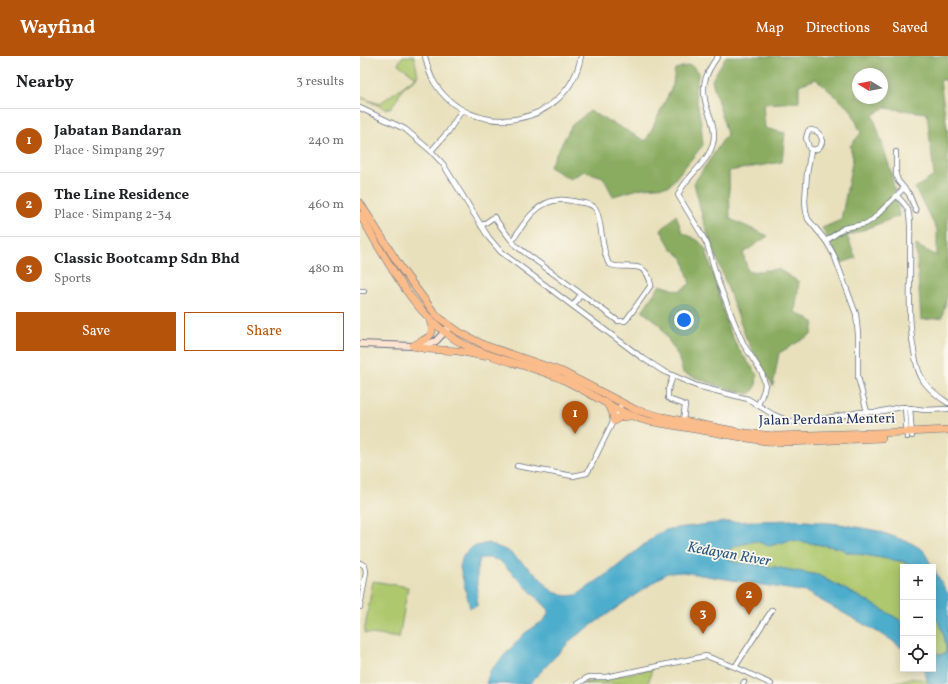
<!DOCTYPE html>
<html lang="en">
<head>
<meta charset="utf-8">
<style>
  :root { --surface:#fff; --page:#f6f6f6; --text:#202124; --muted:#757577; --line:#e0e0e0; --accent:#b45309 }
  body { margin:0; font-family:Vollkorn,serif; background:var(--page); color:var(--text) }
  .controls { position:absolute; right:12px; bottom:12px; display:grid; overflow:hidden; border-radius:0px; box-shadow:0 2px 10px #0003 }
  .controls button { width:36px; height:36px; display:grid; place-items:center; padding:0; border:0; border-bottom:1px solid var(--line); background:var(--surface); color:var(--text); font:20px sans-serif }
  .compass { position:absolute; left:492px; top:12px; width:36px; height:36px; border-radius:50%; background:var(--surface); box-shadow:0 2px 10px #0003; rotate:280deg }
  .you { position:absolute; left:324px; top:264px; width:14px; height:14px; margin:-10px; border:3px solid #fff; border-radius:50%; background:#1a73e8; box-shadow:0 0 0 6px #1a73e833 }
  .badge { display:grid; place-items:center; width:26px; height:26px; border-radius:50%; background:var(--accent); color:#fff; font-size:13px; font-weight:700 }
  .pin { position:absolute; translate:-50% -33px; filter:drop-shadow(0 1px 2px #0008) }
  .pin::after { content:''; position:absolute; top:21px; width:14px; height:12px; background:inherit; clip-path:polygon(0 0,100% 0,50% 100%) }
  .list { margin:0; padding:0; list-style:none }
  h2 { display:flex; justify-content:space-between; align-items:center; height:52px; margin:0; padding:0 16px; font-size:17px }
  h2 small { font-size:13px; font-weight:400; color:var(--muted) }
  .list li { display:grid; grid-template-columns:26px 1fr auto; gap:12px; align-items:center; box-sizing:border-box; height:64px; padding:0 16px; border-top:1px solid var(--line) }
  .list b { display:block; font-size:15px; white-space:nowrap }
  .list p { margin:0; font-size:13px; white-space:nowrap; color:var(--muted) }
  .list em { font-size:13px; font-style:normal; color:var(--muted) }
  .actions { display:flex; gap:8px; padding:12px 16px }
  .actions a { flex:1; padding:9px 0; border:1px solid var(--accent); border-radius:0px; text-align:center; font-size:14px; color:var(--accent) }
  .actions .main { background:var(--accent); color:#fff }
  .icon { flex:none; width:22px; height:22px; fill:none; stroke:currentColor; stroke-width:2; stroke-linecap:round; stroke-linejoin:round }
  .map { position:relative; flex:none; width:588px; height:628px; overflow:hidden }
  header { display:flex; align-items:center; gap:24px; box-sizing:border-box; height:56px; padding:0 20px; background:var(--accent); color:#fff }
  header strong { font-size:19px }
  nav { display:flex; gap:22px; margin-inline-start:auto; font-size:14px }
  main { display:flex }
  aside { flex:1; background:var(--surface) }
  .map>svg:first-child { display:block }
  .green { fill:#aec86d; stroke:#647c66 }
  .forest { fill:#8aac60; stroke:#526e5f; fill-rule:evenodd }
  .water { fill:#4dadcc; stroke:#346e95 }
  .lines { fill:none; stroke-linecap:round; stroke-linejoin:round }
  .street-casing { stroke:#636d7f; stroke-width:6 }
  .secondary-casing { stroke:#636d7f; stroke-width:8 }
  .primary-casing { stroke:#636d7f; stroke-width:8 }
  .street { stroke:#fff; stroke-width:4.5 }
  .secondary { stroke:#fde4d1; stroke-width:6 }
  .primary { stroke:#fabc8b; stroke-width:7 }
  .labels { text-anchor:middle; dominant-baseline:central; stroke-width:3.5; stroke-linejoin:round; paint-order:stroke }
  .street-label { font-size:14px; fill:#1b2f5e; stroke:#fbf7ec }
  .water-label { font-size:15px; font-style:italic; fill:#2c5b84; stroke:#fbf7ec }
</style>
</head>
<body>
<header>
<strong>Wayfind</strong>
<nav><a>Map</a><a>Directions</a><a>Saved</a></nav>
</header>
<main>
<aside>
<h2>Nearby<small>3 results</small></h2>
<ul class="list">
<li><span class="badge">1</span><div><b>Jabatan Bandaran</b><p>Place · Simpang 297</p></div><em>240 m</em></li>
<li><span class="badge">2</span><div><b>The Line Residence</b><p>Place · Simpang 2-34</p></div><em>460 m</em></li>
<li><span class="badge">3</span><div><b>Classic Bootcamp Sdn Bhd</b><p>Sports</p></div><em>480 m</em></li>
</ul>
<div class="actions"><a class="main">Save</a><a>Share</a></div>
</aside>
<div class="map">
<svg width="588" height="628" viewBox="0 0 588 628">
  <rect width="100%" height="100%" fill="#fbf7ec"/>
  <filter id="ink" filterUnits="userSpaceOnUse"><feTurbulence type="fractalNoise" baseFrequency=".025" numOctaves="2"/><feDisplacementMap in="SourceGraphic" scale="8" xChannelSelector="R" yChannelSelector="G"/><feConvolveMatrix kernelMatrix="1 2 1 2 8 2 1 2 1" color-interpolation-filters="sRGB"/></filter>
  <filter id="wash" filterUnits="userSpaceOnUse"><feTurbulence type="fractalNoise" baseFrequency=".012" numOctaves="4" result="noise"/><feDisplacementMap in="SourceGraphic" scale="16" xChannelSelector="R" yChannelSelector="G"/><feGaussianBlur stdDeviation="0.9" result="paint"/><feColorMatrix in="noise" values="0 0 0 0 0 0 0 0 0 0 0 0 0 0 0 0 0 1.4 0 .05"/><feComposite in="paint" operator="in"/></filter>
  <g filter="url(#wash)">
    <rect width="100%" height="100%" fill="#e8e0bb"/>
    <g class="green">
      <path d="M43,0H54L58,19L55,24L44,31L32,51L26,53L0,41L19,48L56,21L38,8Z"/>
      <path d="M431,484L480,492L487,496L545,506L548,511H543V566L513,548L458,519L415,511L374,506L366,501L368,495L374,490L396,485L409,490Z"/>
      <path d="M13,525L48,531L39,582L4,577Z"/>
      <path d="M573,556C582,567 586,583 586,597L579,599L573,592Z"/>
      <path d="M292,613L288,628H218Z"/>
      <path d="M551,622L567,624L569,628H533L535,626Z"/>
    </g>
    <g class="forest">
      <path d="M366,0H588V24H580L588,79V236L582,262L561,264L556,189L577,200V174L555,132L574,120L567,57L524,52L513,59L531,116L539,160L487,180L496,202L481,207L462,172L481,164L493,102L490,90L501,77L491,54L456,23L439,29V46L403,48L405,72L425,77L422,106L369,115L370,163L408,180L383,197L388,216L418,213L439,226L435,256L454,266L452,278L419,297L413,330L386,282L344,167L334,127L367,78L352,24ZM498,18H522V42H498Z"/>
      <path d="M330,9L339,16L335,34L341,67L343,89L309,130L283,132L253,140L243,121L224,115L210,123L189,111L212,69L230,55L286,85L313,29L315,13Z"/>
      <path d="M316,159L322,176L339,185L346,194L369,274L379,294L397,318L396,331L390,338L356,329L323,317L318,300L299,268L282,255L300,229L319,235L330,228L323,202L311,192L301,174Z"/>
    </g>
    <path class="water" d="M434,464L480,468L518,475L551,487L563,494L588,538V628H569L563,613H573V592L579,599L586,597V590L583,576L573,556V511H548L545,506L487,496L480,492L431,484L409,490L396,485L374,490L368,495L366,501L374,506L415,511L458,519L513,548L543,566V593L530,583L446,536L323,516L307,517L213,582L169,628H126L130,615L165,577L183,565L187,560L189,554L139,504L128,502H120L117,515V550L110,552L100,511L103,500L112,491L128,487L148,495L176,518L193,536L207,540L217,539L254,513L297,478L309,473L365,466Z"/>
  </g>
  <g filter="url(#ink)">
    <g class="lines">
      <defs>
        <g id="street">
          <path d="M65,0C67,9 69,18 74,26C111,87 208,72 221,0"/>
          <path d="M358,0C344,19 340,32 348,55C351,62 354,71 354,79C354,105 326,118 318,139L342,179L347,188L359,228L379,278L384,289L402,317L405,328L404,334L398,349"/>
          <path d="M0,52L45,73L71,95L83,108L129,182L141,196L281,301L303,315L337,330L388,343L412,358L426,364L433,366H445L501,356H518L541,351L565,354L588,353"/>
          <path d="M451,74C463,75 467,90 454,94L449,92L446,82L448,75Z"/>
          <path d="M451,94L447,117L445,145L446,156L448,163L466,185L474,199L496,258L498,278V321L507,356"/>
          <path d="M71,95L88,76L102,54"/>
          <path d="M536,96V119L538,125L549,138L556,155"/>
          <path d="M537,140C541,144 546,149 548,154C551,164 550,178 550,188C551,225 547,258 554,295C556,306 558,318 565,327C571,335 579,341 588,347"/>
          <path d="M121,170L134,161C141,171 148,180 156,190L258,265H265L267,263L291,229C286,200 263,216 249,208C241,195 242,161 235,152C231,147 223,147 217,146C212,145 205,143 199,144C176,145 163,169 152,185"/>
          <path d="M466,185L484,172L505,168L512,164L544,132"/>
          <path d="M0,235H4"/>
          <path d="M213,250L221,238"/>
          <path d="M313,320L308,334V342L311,344L325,349L323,365"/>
          <path d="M545,351L547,381"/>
          <path d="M550,352L552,380"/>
          <path d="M157,410L213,420L227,417L231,410L262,347"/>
          <path d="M0,507L5,510L6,516L0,551"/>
          <path d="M375,611L412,554"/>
          <path d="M217,628L225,623L229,621H246L346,600L375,611L411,628"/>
          <path d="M383,628L384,626"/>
        </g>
        <path id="secondary" d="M0,288L53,290L68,288L76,285L90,270"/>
        <g id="primary">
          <path d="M0,147L43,215L73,255L81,263L99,276L124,289L203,316L276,354L303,361L384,377L416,380L547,376L588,374"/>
          <path d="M0,159C29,207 56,266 109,291C139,305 173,310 204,324C232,337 258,358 288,365L405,385L428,386L522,382"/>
          <path d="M53,290L67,293L98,295L123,300"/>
          <path d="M53,290C65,282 77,282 70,265"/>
          <path d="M247,348L252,355L254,365L260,361L271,360"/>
        </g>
      </defs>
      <use href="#street" class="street-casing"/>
      <use href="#secondary" class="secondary-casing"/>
      <use href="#primary" class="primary-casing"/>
      <use href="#street" class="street"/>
      <use href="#secondary" class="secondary"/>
      <use href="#primary" class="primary"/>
    </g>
  </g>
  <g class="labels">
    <g class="street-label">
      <text transform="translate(467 364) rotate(-1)">Jalan Perdana Menteri</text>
    </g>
    <g class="water-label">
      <text transform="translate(369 499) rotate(10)">Kedayan River</text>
    </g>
  </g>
</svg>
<div class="controls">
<button>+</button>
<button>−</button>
<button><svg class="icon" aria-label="locate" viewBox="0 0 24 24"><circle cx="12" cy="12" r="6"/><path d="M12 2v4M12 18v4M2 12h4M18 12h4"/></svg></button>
</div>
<svg class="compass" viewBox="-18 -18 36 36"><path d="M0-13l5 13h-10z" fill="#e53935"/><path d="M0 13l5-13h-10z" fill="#757577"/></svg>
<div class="you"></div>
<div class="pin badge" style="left:215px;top:378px">1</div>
<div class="pin badge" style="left:389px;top:559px">2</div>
<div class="pin badge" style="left:343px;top:578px">3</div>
</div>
</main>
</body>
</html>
